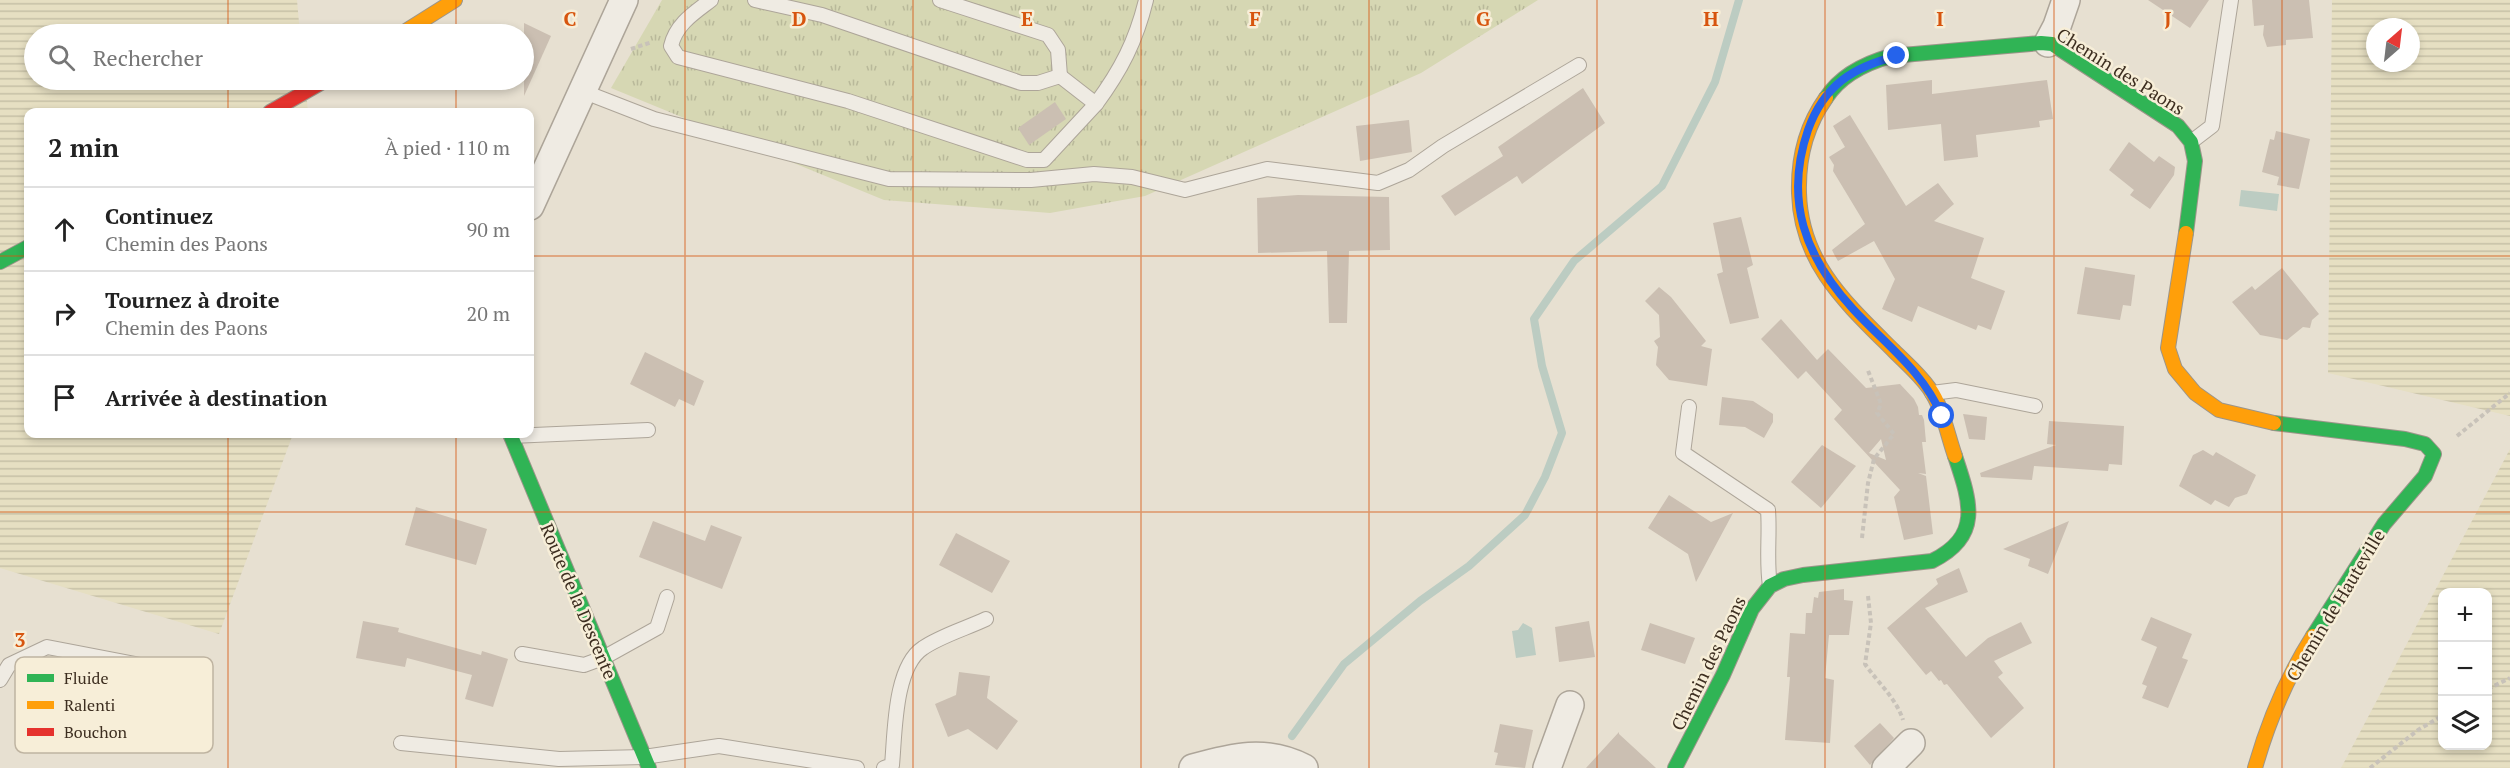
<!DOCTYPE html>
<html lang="fr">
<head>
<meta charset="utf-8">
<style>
  :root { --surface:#fff; --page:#f6f6f6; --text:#222; --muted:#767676; --line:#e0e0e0 }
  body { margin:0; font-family:"PT Serif",serif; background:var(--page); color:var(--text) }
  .controls { position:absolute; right:18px; bottom:18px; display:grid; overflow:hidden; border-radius:12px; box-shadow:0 3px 9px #0003 }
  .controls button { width:54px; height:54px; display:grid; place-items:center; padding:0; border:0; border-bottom:2px solid var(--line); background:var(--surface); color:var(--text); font:30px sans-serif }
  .compass { position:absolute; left:2366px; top:18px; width:54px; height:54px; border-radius:50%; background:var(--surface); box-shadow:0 3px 9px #0003; rotate:28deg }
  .stop { position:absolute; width:18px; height:18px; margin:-14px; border:4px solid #2563eb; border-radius:50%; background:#fff }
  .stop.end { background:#2563eb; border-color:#fff; box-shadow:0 2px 6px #0008 }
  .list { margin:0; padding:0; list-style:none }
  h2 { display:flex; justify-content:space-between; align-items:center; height:78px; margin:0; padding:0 24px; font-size:26px }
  h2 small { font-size:20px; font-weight:400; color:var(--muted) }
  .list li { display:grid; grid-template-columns:39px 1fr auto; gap:18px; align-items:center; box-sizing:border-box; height:84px; padding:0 24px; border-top:2px solid var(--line) }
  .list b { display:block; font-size:22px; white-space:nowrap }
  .list p { margin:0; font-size:20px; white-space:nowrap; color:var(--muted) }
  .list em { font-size:20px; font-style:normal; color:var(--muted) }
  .icon { flex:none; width:33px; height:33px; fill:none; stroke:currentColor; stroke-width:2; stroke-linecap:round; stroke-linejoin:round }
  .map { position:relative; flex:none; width:2510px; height:768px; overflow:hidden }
  .search { position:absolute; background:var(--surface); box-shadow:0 3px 9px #0003; left:24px; top:24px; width:510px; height:66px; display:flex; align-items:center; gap:15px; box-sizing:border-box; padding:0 21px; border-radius:33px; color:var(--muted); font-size:22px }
  .panel { position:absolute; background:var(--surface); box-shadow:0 3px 9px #0003; left:24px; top:108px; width:510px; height:330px; border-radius:12px }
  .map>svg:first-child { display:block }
  .farmland { fill:url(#farmland-rules); fill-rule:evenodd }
  .park { fill:url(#park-tufts) }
  .water { fill:#bcccc2 }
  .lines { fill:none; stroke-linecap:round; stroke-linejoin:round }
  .stream { stroke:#bcccc2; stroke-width:8 }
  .building { fill:#cbbfb2; fill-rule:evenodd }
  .lane-casing { stroke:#ada599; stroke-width:16 }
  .street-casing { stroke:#ada599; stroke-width:30 }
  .fast-casing { stroke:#9c958a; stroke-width:16 }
  .slow-casing { stroke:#9c958a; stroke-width:16 }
  .jam-casing { stroke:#9c958a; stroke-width:16 }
  .path { stroke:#c8c2b9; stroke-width:4; stroke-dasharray:4.5 3; stroke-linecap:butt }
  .lane { stroke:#efebe3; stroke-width:14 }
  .street { stroke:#efebe3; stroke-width:27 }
  .fast { stroke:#30b455; stroke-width:14 }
  .slow { stroke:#ff9f0a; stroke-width:14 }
  .jam { stroke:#e5322d; stroke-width:14 }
  .route { stroke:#2563eb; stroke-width:8 }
  .grid { fill:none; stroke:#d7550e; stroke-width:1.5; stroke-opacity:0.55 }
  .labels { text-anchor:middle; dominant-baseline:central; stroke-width:5; stroke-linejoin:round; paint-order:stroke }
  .street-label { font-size:18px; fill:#3d2e20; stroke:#f7eed8 }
  .key { fill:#f7eed8; stroke:#bfb4a1; stroke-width:1.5 }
  .key-label { font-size:16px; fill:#3d2e20 }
  .grid-label { font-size:20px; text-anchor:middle; font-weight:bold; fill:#d7550e; stroke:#f7eed8; stroke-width:5; stroke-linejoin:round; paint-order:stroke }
</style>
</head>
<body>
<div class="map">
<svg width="2510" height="768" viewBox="0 0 2510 768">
  <defs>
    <pattern id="farmland-rules" width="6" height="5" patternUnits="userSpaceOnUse" patternTransform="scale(1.5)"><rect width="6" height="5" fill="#e6dfc2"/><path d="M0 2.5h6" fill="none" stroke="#c6c0a6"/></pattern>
    <pattern id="park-tufts" width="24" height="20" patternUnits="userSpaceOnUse" patternTransform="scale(1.5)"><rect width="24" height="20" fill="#d6d7b3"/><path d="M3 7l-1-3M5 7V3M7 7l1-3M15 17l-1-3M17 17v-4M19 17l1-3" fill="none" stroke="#b9b99a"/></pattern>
  </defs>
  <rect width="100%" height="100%" fill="#e7e0d1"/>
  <g class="farmland">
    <path d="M0,0H297L300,34H34V80H305L308,112H28V434H293L219,634L0,568Z"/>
    <path d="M2332,0H2510V416L2328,373ZM2375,27H2411V63H2375Z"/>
    <path d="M2510,449V768H2341ZM2442,592H2488V746H2442Z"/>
  </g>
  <path class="park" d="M662,0H1538L1421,73L1145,196L1050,213L884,200L611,88Z"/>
  <g class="water">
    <path d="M2241,190L2279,194L2277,211L2239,206Z"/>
    <path d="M1523,623L1532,628L1536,655L1516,658L1512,631L1518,630Z"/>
  </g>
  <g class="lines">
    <path class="stream" d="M1292,736L1344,664L1420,601L1469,566L1525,515L1545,477L1562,433L1542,366L1534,319L1574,261L1662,186L1715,82L1739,0"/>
  </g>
  <g class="building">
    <path d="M2148,0H2209L2190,28Z"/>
    <path d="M2252,0H2309L2313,38L2286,40V45L2267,47L2263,35L2264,25L2254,26Z"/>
    <path d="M524,23L551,36L524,96Z"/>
    <path d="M1932,80V94L2047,80L2053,119L2039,121L2040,127L1976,135L1978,157L1944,161L1941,124L1888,130L1886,85Z"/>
    <path d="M1583,88L1605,123L1522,184L1517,176L1455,216L1441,196L1503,156L1498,147Z"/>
    <path d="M1055,102L1066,119L1029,145L1018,128Z"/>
    <path d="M1850,115L1906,206L1938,183L1954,204L1934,221L1984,238L1971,278L2005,291L1991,330L1978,325L1976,330L1918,306L1912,322L1882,309L1895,279L1874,241L1838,261L1835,256L1832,250L1865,224L1833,171L1834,165L1829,157L1845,147L1833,126Z"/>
    <path d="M1409,120L1412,152L1360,161L1356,126Z"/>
    <path d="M2276,131L2310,139L2299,189L2277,185L2279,177L2262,172L2270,139L2274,140Z"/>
    <path d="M2129,142L2154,162L2159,156L2175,167L2174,175L2150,209L2130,195L2134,190L2109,170Z"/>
    <path d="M1298,195L1389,197L1390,250L1349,251L1347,323H1329L1327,251L1258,253L1257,198Z"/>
    <path d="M1741,217L1753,265L1747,268L1759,318L1730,324L1717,274L1723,272L1713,223Z"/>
    <path d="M2085,267L2135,275L2131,306L2123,305L2120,320L2077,314Z"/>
    <path d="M2282,268L2319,314L2312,320L2310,328L2303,327L2287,340L2260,335L2232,302L2252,286L2255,290Z"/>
    <path d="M1659,287L1671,297L1706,341L1701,346L1712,349L1707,386L1669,380L1656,365L1658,347L1654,341L1660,337L1659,315L1645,301Z"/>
    <path d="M1781,319L1817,360L1828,349L1866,388L1900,384L1914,399L1918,407L1919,415H1922L1924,420L1926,442H1922L1926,474L1918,473L1926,476L1933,534L1904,540L1894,497L1900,490L1834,419L1842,410L1806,371L1798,379L1761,339ZM1881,439L1886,460L1869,453Z"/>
    <path d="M645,352L704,381L694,406L679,399L675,407L630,384Z"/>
    <path d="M1722,397L1753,401L1773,414V422L1764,438L1745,427L1719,425Z"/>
    <path d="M1963,414L1987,417L1985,440L1969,439Z"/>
    <path d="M2049,421L2124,426L2122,465L2109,464L2108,471L2034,466L2032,480L1981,477L1980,473L2056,445L2047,444Z"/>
    <path d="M1822,445L1856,466L1821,508L1791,482Z"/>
    <path d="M2203,450L2213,456L2216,452L2256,475L2247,494L2235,498L2229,507L2215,500L2211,505L2179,486L2193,455Z"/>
    <path d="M1669,495L1711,522L1733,513L1696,582L1688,554L1648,528Z"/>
    <path d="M416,507L487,529L476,565L405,545Z"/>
    <path d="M653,521L705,541L711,525L742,537L722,589L639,557Z"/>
    <path d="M2069,521L2048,574L2028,566L2030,559L2003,549Z"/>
    <path d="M956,533L1010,561L992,593L939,565Z"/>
    <path d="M1959,568L1968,592L1925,608L1966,657L1988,638L2021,622L2032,643L1994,661L2003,673L1998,677L2024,708L1991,738L1947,684L1944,685L1941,680L1939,681L1931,671L1926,675L1887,628L1938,584L1936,579Z"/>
    <path d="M1844,589V600L1853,601L1849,635H1829L1825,678L1834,680L1830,743L1785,740L1790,677H1787L1790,633L1805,634L1806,613H1812L1814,597L1818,598L1819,592Z"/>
    <path d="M2151,617L2192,634L2182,658L2188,660L2168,708L2142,698L2147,686L2142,684L2157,647L2141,640Z"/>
    <path d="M363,621L399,628L398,632L481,655L482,651L508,659L493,707L465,699L472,675L407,658L405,667L356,658Z"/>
    <path d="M1589,621L1595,657L1559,662L1555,627Z"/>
    <path d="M1650,623L1695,638L1685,664L1641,650Z"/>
    <path d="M959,672L990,676L987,698L1018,721L997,750L968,729L948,737L935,704L956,695Z"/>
    <path d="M1880,723L1894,738L1870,765L1854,746Z"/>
    <path d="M1500,724L1533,730L1525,768L1495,765L1498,753L1494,752Z"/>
    <path d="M1619,732V734L1656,768H1586Z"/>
  </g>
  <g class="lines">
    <defs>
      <g id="lane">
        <path d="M711,0C694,13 676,24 671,46L678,57L848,101L1027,160H1044L1096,104"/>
        <path d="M755,0L822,15L1021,83H1038L1060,76L1096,104C1121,70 1136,41 1146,0"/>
        <path d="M940,0L1048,35L1058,50L1060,76"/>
        <path d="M582,91L654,119L889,179L1031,180L1094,174L1132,177L1185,190L1267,169L1378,183L1409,170L1443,146L1579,65"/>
        <path d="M2191,142L2212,126L2231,0"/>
        <path d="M1932,393L1956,390L2035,406"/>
        <path d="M1689,407L1683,453L1768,510C1770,535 1766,560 1770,586"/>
        <path d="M511,436L648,430"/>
        <path d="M522,654L584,665L603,658L657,628L667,597"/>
        <path d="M0,680L9,665L47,647L177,672"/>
        <path d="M401,743L559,759L644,757L719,746L857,768"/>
        <path d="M884,768L892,765C895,734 894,667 923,648C940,636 967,628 986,619"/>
      </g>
      <g id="street">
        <path d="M2048,43L2057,26L2066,0"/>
        <path d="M530,206L624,0"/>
        <path d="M1193,768C1232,757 1266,748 1304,768"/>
        <path d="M1547,768L1570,705"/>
        <path d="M1886,768L1911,743"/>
      </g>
      <g id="fast">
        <path d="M1826,98C1840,76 1866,63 1891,56L2041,43L2052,44L2178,126L2191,142L2195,161L2186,233"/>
        <path d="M0,262L28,247"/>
        <path d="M2274,423L2405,439L2425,444L2434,454L2425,476L2384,524L2313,636"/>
        <path d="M510,434L649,768"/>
        <path d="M1675,768L1723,675L1752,609L1770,586L1784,579L1803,575L1932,561C1983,536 1970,501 1955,456"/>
      </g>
      <g id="slow">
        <path d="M401,34L455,0"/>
        <path d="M1826,98C1806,126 1798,158 1799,193C1801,264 1847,304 1894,351C1906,363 1919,374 1929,388C1943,408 1947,433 1955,456"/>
        <path d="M2186,233L2168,348L2175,369L2195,393L2219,410L2274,423"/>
        <path d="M2255,768C2268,722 2287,677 2313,636"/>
      </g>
      <path id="jam" d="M270,112L326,80"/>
    </defs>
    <use href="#lane" class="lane-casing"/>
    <use href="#street" class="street-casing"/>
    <use href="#fast" class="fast-casing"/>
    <use href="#slow" class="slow-casing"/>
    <use href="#jam" class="jam-casing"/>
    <g class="path">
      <path d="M631,49L652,42"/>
      <path d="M2457,436L2510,393"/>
      <path d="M1862,538L1868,483L1874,459L1894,434L1877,413L1881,404L1867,368"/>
      <path d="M1868,596L1871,623L1865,664C1878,683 1896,698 1903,720"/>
      <path d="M2488,689L2510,678"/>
      <path d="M2370,768L2418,730L2442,716"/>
    </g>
    <use href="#lane" class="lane"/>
    <use href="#street" class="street"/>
    <use href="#fast" class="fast"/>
    <use href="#slow" class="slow"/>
    <use href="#jam" class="jam"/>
  </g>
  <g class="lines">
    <path class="route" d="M1897,56C1853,67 1824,85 1808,130C1784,200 1805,257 1853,309C1886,345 1922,370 1942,416"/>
  </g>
  <path class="grid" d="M228,0V34M456,0V34M685,0V768M913,0V768M1141,0V768M1369,0V768M1597,0V768M1825,0V768M2054,0V768M2282,0V768M228,80V112M456,80V112M0,256H28M530,256H2510M228,434V768M456,434V768M0,512H2510"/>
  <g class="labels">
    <g class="street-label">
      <text transform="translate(2121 71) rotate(32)">Chemin des Paons</text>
      <text transform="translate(579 601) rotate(67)">Route de la Descente</text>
      <text transform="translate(2335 605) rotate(-59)">Chemin de Hauteville</text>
      <text transform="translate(1708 663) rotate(-64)">Chemin des Paons</text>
    </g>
  </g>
  <rect x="15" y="657" width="198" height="96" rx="9" class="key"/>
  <rect x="27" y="674" width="27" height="8" fill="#30b455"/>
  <rect x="27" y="701" width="27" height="8" fill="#ff9f0a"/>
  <rect x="27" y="728" width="27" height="8" fill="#e5322d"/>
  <g class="key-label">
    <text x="64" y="684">Fluide</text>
    <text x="64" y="711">Ralenti</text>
    <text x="64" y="738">Bouchon</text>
  </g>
  <g class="grid-label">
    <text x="570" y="26">C</text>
    <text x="799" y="26">D</text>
    <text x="1027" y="26">E</text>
    <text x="1255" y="26">F</text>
    <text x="1483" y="26">G</text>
    <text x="1711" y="26">H</text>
    <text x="1940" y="26">I</text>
    <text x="2168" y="26">J</text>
    <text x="20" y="647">3</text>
  </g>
</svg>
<div class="controls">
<button>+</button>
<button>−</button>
<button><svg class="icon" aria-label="layers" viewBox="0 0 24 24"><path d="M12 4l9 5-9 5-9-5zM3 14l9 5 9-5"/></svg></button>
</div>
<svg class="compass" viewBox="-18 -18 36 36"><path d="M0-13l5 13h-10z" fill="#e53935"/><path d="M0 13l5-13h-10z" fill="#767676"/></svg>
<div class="stop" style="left:1942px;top:416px"></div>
<div class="stop end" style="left:1897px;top:56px"></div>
<div class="search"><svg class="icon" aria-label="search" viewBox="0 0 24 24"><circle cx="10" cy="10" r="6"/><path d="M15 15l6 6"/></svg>Rechercher</div>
<section class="panel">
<h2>2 min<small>À pied · 110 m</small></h2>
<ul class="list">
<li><svg class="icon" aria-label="ahead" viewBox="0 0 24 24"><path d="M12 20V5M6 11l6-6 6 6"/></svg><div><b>Continuez</b><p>Chemin des Paons</p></div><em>90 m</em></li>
<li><svg class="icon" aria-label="right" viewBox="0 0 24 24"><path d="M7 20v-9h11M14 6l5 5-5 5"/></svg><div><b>Tournez à droite</b><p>Chemin des Paons</p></div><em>20 m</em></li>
<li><svg class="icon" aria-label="arrive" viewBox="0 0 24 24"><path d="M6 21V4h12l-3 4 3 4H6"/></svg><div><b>Arrivée à destination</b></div></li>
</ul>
</section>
</div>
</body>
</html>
